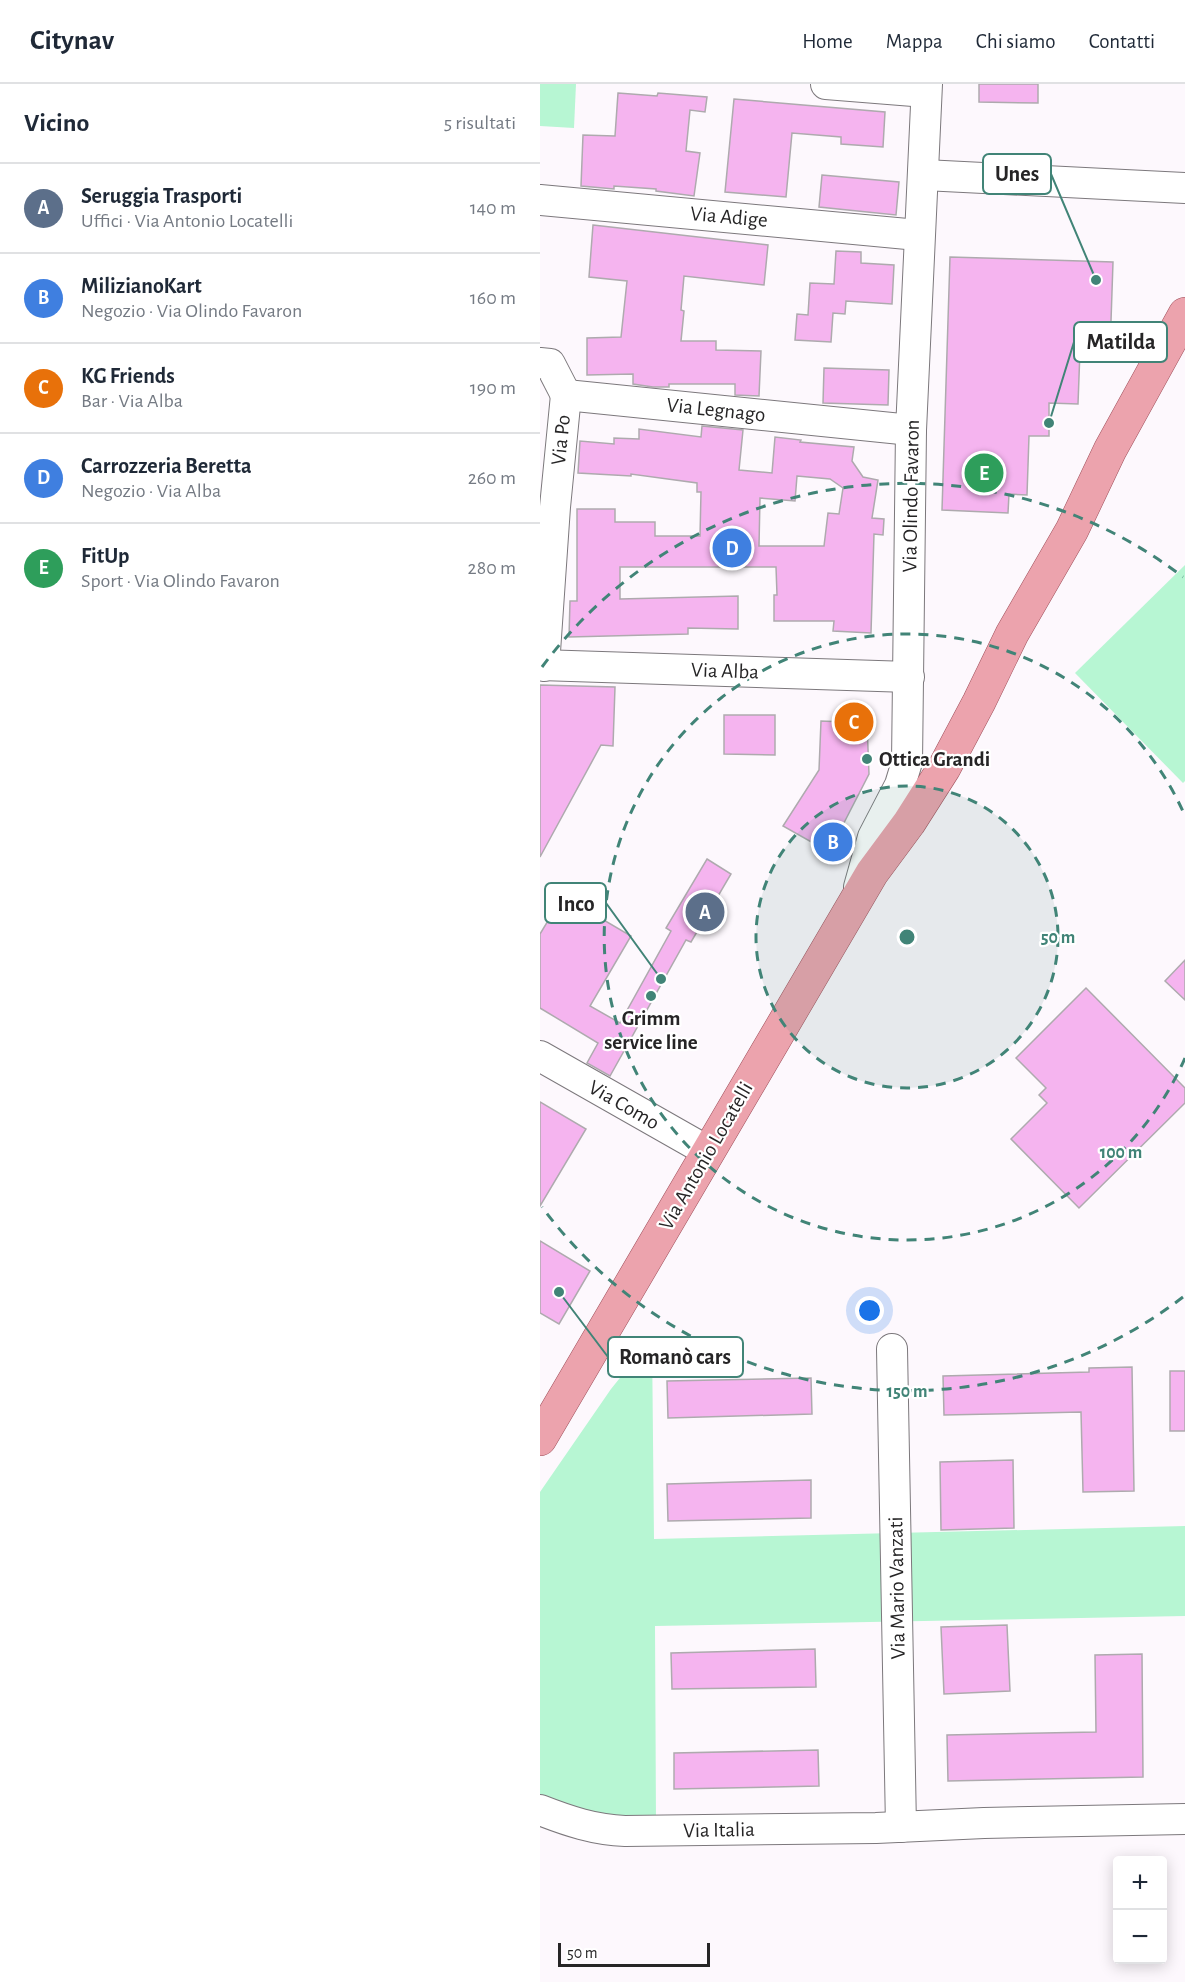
<!DOCTYPE html>
<html lang="it">
<head>
<meta charset="utf-8">
<style>
  :root { --surface:#fff; --page:#f6f6f7; --text:#1f2937; --muted:#747a83; --line:#e0e1e3; --accent:#d93025 }
  body { margin:0; font-family:"Alegreya Sans",sans-serif; background:var(--page); color:var(--text) }
  .controls { position:absolute; right:18px; bottom:18px; display:grid; overflow:hidden; border-radius:6px; box-shadow:0 3px 15px #0003 }
  .controls button { width:54px; height:54px; display:grid; place-items:center; padding:0; border:0; border-bottom:2px solid var(--line); background:var(--surface); color:var(--text); font:30px sans-serif }
  .scale { position:absolute; left:18px; bottom:15px; width:152px; box-sizing:border-box; padding-left:6px; border:3px solid #262526; border-top:0; font-size:16px; line-height:21px; white-space:nowrap; color:#262526; -webkit-text-stroke:4px #fff; paint-order:stroke }
  .you { position:absolute; left:330px; top:1227px; width:21px; height:21px; margin:-15px; border:4px solid #fff; border-radius:50%; background:#1a73e8; box-shadow:0 0 0 9px #1a73e833 }
  .badge { display:grid; place-items:center; width:39px; height:39px; border-radius:50%; background:var(--accent); color:#fff; font-size:20px; font-weight:700 }
  .pin { position:absolute; translate:-50% -50%; border:3px solid #fff; box-shadow:0 2px 6px #0006 }
  .list { margin:0; padding:0; list-style:none }
  h2 { display:flex; justify-content:space-between; align-items:center; height:78px; margin:0; padding:0 24px; font-size:26px }
  h2 small { font-size:20px; font-weight:400; color:var(--muted) }
  .list li { display:grid; grid-template-columns:39px 1fr auto; gap:18px; align-items:center; box-sizing:border-box; height:90px; padding:0 24px; border-top:2px solid var(--line) }
  .list b { display:block; font-size:22px; white-space:nowrap }
  .list p { margin:0; font-size:20px; white-space:nowrap; color:var(--muted) }
  .list em { font-size:20px; font-style:normal; color:var(--muted) }
  .map { position:relative; flex:none; width:645px; height:1898px; overflow:hidden }
  header { display:flex; align-items:center; gap:36px; box-sizing:border-box; height:84px; padding:0 30px; background:var(--surface); border-bottom:2px solid var(--line) }
  header strong { font-size:28px }
  nav { display:flex; gap:33px; margin-inline-start:auto; font-size:21px }
  main { display:flex }
  aside { flex:1; background:var(--surface) }
  .map>svg:first-child { display:block }
  .green { fill:#b7f6d3 }
  .building { fill:#f5b4ef; stroke:#aeaaae; stroke-width:1.5; fill-rule:evenodd }
  .lines { fill:none; stroke-linecap:round; stroke-linejoin:round }
  .minor-casing { stroke:#7c787c; stroke-width:32 }
  .major-casing { stroke:#9e4f5a; stroke-width:34 }
  .minor { stroke:#fff; stroke-width:30 }
  .major { stroke:#eca3ad; stroke-width:33 }
  .ring { fill:none; stroke:#418477; stroke-width:3; stroke-dasharray:10 8 }
  .poi-dot { fill:#418477; stroke:#fff; stroke-width:2 }
  .labels { text-anchor:middle; dominant-baseline:central; stroke-width:4.5; stroke-linejoin:round; paint-order:stroke }
  .street-label { font-size:21px; fill:#262526; stroke:#fff }
  .poi-label { font-size:21px; font-weight:bold; fill:#262526; stroke:#fff; text-anchor:start }
  .centre { fill:#418477; stroke:#fff; stroke-width:3 }
  .ring-label { font-size:18px; text-anchor:middle; font-weight:bold; fill:#418477; stroke:#fff; stroke-width:4.5; stroke-linejoin:round; paint-order:stroke }
  .leader { fill:none; stroke:#418477; stroke-width:2 }
  .callout-dot { fill:#418477; stroke:#fff; stroke-width:2 }
  .callout { fill:#fff; stroke:#418477; stroke-width:2 }
  .callout-label { font-size:22px; text-anchor:middle; font-weight:bold; fill:#262526 }
</style>
</head>
<body>
<header>
<strong>Citynav</strong>
<nav><a>Home</a><a>Mappa</a><a>Chi siamo</a><a>Contatti</a></nav>
</header>
<main>
<aside>
<h2>Vicino<small>5 risultati</small></h2>
<ul class="list">
<li><span class="badge" style="background:#5c6f8a">A</span><div><b>Seruggia Trasporti</b><p>Uffici · Via Antonio Locatelli</p></div><em>140 m</em></li>
<li><span class="badge" style="background:#3f7fe0">B</span><div><b>MilizianoKart</b><p>Negozio · Via Olindo Favaron</p></div><em>160 m</em></li>
<li><span class="badge" style="background:#e8710a">C</span><div><b>KG Friends</b><p>Bar · Via Alba</p></div><em>190 m</em></li>
<li><span class="badge" style="background:#3f7fe0">D</span><div><b>Carrozzeria Beretta</b><p>Negozio · Via Alba</p></div><em>260 m</em></li>
<li><span class="badge" style="background:#2e9e5b">E</span><div><b>FitUp</b><p>Sport · Via Olindo Favaron</p></div><em>280 m</em></li>
</ul>
</aside>
<div class="map">
<svg width="645" height="1898" viewBox="0 0 645 1898">
  <rect width="100%" height="100%" fill="#fdf8fd"/>
  <g class="green">
    <path d="M0,0H36L34,44L0,42Z"/>
    <path d="M645,481V697L643,699L535,589Z"/>
    <path d="M112,1254L114,1455L645,1442V1532L115,1542L116,1739L41,1732L0,1710V1408L71,1305Z"/>
  </g>
  <g class="building">
    <path d="M439,0H498V19L439,18Z"/>
    <path d="M78,9L117,12L118,9L167,13L165,28L150,26L146,67L160,69L154,112L116,107V105L74,102V105L41,102L43,51L75,52Z"/>
    <path d="M194,15L345,28L343,63L301,60V53L252,49L246,113L185,108Z"/>
    <path d="M282,91L359,98L356,131L279,123Z"/>
    <path d="M53,141L228,161L224,201L144,192L141,226L144,227L141,257H176V266L221,267L219,312L195,311V300H129V303H113L93,300V290L47,291V254L81,253L87,197L49,193Z"/>
    <path d="M296,167L321,168V179L354,181L352,220L306,217L305,230L293,229L291,258L255,256L257,230L268,231L270,199L294,200Z"/>
    <path d="M410,173L573,178L570,267L540,266L538,320L509,319V352H489L487,411L469,410L468,429L402,426Z"/>
    <path d="M284,284L349,286L348,321L283,319Z"/>
    <path d="M162,342L203,346L199,386L232,389L235,353L261,356L260,358L314,363L312,377L323,393L338,396L332,434L344,435L343,451L334,450L331,549L293,547L294,537H234V511H237L236,483H80V515L198,512V545L148,544V550L29,553L30,517H37V425H75V438H115V452H160L161,408H157V399L91,390V392L38,389L40,357L74,360V354L99,355V345L161,353ZM257,392L290,395L303,404L299,430L288,429L284,462H219L220,414L255,417Z"/>
    <path d="M0,601L75,603L73,662L61,661L0,773Z"/>
    <path d="M184,631H235V671L184,670Z"/>
    <path d="M281,637L327,639L329,690L289,768L243,742L279,686Z"/>
    <path d="M167,775L191,790L151,858L146,856L70,992L47,979L58,959L0,924V850L23,812L91,852L50,922L80,939L131,847L126,844Z"/>
    <path d="M645,876V916L625,897Z"/>
    <path d="M546,904L645,1004V1019L539,1124L471,1055L507,1019L499,1011L506,1004L476,974Z"/>
    <path d="M0,1018L46,1045L0,1122Z"/>
    <path d="M0,1157L50,1187L19,1240L0,1229Z"/>
    <path d="M592,1283L594,1407L543,1408L541,1328L404,1331L403,1292L549,1288V1284Z"/>
    <rect x="630" y="1287" width="15" height="60"/>
    <path d="M271,1294L272,1330L128,1334L127,1297Z"/>
    <path d="M473,1376L474,1444L401,1446L400,1378Z"/>
    <path d="M271,1396V1434L128,1437L127,1400Z"/>
    <path d="M467,1541L470,1607L404,1610L401,1543Z"/>
    <path d="M275,1565L276,1603L132,1605L131,1569Z"/>
    <path d="M602,1570L603,1693L408,1697L407,1651L556,1648L555,1571Z"/>
    <path d="M278,1666L279,1702L134,1705V1669Z"/>
  </g>
  <g class="lines">
    <defs>
      <g id="minor">
        <path d="M286,0L386,8"/>
        <path d="M384,91L645,104"/>
        <path d="M0,116L378,151"/>
        <path d="M0,279L10,280L26,311"/>
        <path d="M26,311L371,346"/>
        <path d="M0,581L369,593"/>
        <path d="M4,582L15,423L26,311"/>
        <path d="M319,803L333,753L360,701L367,678L371,346L387,0"/>
        <path d="M0,972L169,1068"/>
        <path d="M352,1265L361,1743"/>
        <path d="M0,1726C28,1737 55,1746 85,1747L336,1744L444,1739L645,1735"/>
      </g>
      <path id="major" d="M0,1355L332,789L369,739L404,684L439,618L472,550L532,446L570,366L645,230"/>
    </defs>
    <use href="#minor" class="minor-casing"/>
    <use href="#major" class="major-casing"/>
    <use href="#minor" class="minor"/>
    <use href="#major" class="major"/>
  </g>
  <circle cx="367" cy="853" r="151" fill="#418477" fill-opacity=".12"/>
  <g class="ring">
    <circle cx="367" cy="853" r="151"/>
    <path d="M645 974A303 303 0 1 1 645 732"/>
    <path d="M643 1213A454 454 0 0 1 2 1123M2 583A454 454 0 0 1 643 493"/>
  </g>
  <g class="poi-dot">
    <circle cx="327" cy="675" r="6"/>
    <circle cx="111" cy="912" r="6"/>
  </g>
  <g class="labels">
    <g class="street-label">
      <text transform="translate(189 133) rotate(5)">Via Adige</text>
      <text transform="translate(176 326) rotate(6)">Via Legnago</text>
      <text transform="translate(21 356) rotate(-84)">Via Po</text>
      <text transform="translate(371 412) rotate(-89)">Via Olindo Favaron</text>
      <text transform="translate(185 587) rotate(2)">Via Alba</text>
      <text transform="translate(84 1021) rotate(30)">Via Como</text>
      <text transform="translate(166 1072) rotate(-60)">Via Antonio Locatelli</text>
      <text transform="translate(357 1504) rotate(-91)">Via Mario Vanzati</text>
      <text transform="translate(179 1746) rotate(-1)">Via Italia</text>
    </g>
    <g class="poi-label">
      <text x="339" y="675">Ottica Grandi</text>
      <text x="111" y="934" text-anchor="middle">Grimm<tspan x="111" dy="24">service line</tspan></text>
    </g>
  </g>
  <circle cx="367" cy="853" r="9" class="centre"/>
  <g class="ring-label">
    <text x="518" y="859">50 m</text>
    <text x="581" y="1074">100 m</text>
    <text x="367" y="1313">150 m</text>
  </g>
  <path class="leader" d="M556 196L511 90M509 339L534 258M121 895L66 819M19 1208L68 1273"/>
  <g class="callout-dot">
    <circle cx="556" cy="196" r="6"/>
    <circle cx="509" cy="339" r="6"/>
    <circle cx="121" cy="895" r="6"/>
    <circle cx="19" cy="1208" r="6"/>
  </g>
  <g class="callout">
    <rect x="443" y="70" width="68" height="40" rx="6"/>
    <rect x="534" y="238" width="93" height="40" rx="6"/>
    <rect x="5" y="799" width="61" height="40" rx="6"/>
    <rect x="68" y="1253" width="135" height="40" rx="6"/>
  </g>
  <g class="callout-label">
    <text x="477" y="97">Unes</text>
    <text x="581" y="265">Matilda</text>
    <text x="36" y="827">Inco</text>
    <text x="135" y="1280">Romanò cars</text>
  </g>
</svg>
<div class="controls">
<button>+</button>
<button>−</button>
</div>
<div class="scale">50 m</div>
<div class="you"></div>
<div class="pin badge" style="left:165px;top:828px;background:#5c6f8a">A</div>
<div class="pin badge" style="left:293px;top:758px;background:#3f7fe0">B</div>
<div class="pin badge" style="left:314px;top:638px;background:#e8710a">C</div>
<div class="pin badge" style="left:192px;top:464px;background:#3f7fe0">D</div>
<div class="pin badge" style="left:444px;top:389px;background:#2e9e5b">E</div>
</div>
</main>
</body>
</html>
